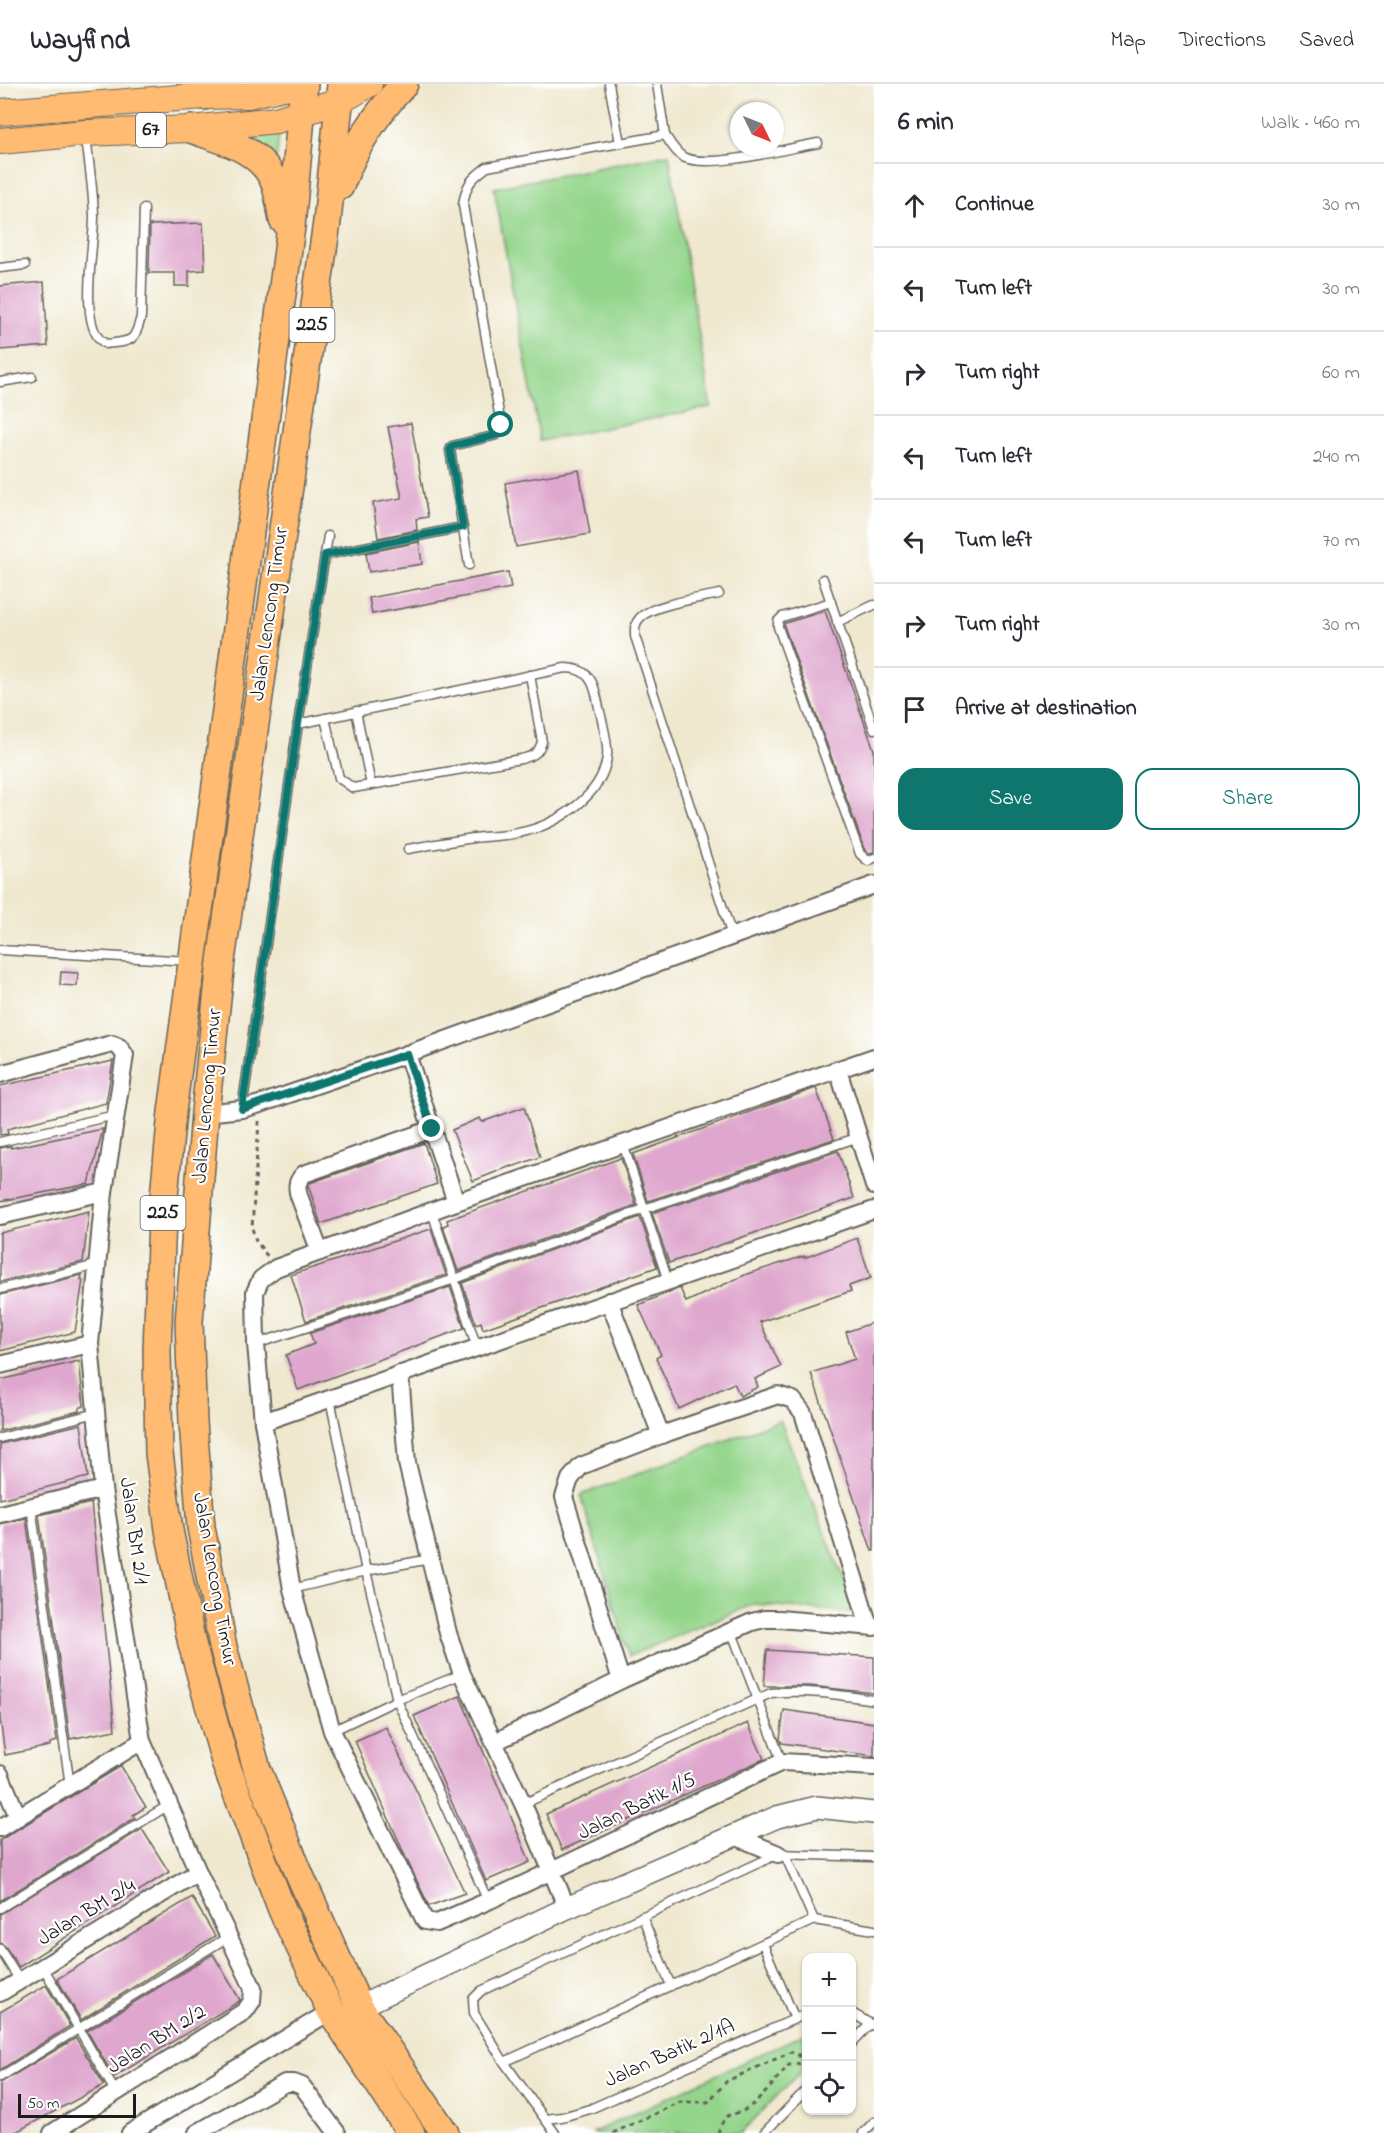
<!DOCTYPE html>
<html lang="en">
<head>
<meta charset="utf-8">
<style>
  :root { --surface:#fff; --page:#f7f7f7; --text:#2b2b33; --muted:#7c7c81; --line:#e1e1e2; --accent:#0f766e }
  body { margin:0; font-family:"Indie Flower",sans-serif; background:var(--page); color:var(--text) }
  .controls { position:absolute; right:18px; bottom:18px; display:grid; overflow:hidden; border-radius:12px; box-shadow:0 2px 4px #0004 }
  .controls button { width:54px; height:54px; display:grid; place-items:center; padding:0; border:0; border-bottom:2px solid var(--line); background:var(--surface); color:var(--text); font:30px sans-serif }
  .compass { position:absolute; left:730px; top:18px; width:54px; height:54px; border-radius:50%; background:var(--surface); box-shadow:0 2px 4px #0004; rotate:133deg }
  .scale { position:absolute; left:18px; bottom:15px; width:118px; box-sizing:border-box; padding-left:6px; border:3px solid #1c1c1c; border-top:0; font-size:16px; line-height:21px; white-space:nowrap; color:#1c1c1c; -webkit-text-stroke:4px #fff; paint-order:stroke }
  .stop { position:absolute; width:18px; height:18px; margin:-14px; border:4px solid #0f766e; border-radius:50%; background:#fff }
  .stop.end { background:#0f766e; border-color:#fff; box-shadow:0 2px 6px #0008 }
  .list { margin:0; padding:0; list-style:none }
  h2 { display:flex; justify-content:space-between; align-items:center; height:78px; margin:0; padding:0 24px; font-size:26px }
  h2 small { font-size:20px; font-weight:400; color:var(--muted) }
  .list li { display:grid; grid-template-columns:39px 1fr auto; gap:18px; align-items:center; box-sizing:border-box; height:84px; padding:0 24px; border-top:2px solid var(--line) }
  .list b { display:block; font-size:22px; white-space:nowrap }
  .list em { font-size:20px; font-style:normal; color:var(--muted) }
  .actions { display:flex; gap:12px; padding:18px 24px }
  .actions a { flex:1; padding:14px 0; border:2px solid var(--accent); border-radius:18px; text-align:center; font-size:21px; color:var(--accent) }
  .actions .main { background:var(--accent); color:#fff }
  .icon { flex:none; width:33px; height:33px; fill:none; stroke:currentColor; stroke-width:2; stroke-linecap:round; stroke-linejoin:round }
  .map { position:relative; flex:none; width:874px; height:2049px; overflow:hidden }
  header { display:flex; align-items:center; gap:36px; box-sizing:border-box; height:84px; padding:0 30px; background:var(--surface); border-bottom:2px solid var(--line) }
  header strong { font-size:28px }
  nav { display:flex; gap:33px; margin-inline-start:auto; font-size:21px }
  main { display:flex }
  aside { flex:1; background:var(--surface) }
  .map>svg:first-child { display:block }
  .green { fill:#94d58c; stroke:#587854; stroke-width:1.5 }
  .building { fill:#dfa7ce }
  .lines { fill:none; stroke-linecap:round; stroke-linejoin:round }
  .service-casing { stroke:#66635b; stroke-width:11 }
  .minor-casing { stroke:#66635b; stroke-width:20 }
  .tertiary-casing { stroke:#66635b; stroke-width:24 }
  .primary-casing { stroke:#66635b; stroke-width:28 }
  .trunk-casing { stroke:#66635b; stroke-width:30 }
  .path { stroke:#66635b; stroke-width:3; stroke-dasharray:4.5 4.5; stroke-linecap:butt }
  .service { stroke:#fff; stroke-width:8 }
  .minor { stroke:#fff; stroke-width:16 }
  .tertiary { stroke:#fff; stroke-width:21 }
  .primary { stroke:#febb71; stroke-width:26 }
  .trunk { stroke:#febb71; stroke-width:27 }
  .route { stroke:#0f766e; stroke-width:8 }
  .labels { text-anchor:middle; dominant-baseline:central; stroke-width:4.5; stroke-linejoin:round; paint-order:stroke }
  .shield { fill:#fff; stroke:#606060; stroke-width:1.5 }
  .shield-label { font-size:20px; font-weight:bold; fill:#1c1c1c }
  .street-label { font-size:21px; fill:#1c1c1c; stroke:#fff }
</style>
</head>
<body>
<header>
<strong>Wayfind</strong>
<nav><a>Map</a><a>Directions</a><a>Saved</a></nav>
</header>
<main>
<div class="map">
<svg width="874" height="2049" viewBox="0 0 874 2049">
  <rect width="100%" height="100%" fill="#fff"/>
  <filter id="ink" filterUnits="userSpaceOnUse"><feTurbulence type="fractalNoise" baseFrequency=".0167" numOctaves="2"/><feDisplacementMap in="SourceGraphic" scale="12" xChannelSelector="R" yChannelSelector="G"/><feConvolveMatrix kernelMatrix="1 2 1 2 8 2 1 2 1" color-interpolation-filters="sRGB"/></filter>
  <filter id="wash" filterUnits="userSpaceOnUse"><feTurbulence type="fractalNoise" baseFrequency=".008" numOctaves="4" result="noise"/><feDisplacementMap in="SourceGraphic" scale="24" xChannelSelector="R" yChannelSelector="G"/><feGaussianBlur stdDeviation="1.35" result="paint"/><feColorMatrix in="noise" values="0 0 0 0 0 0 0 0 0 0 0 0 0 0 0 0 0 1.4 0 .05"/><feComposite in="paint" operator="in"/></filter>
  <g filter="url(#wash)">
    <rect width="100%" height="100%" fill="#efe8cf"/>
    <g class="green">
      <path d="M280,45L275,85L240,50Z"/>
      <path d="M669,70L711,323L540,357L494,104Z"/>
      <path d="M780,1336L857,1529L754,1520L629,1572L581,1411Z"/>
      <path d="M806,1949V1982L741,2049H592Z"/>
    </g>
    <g id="blocks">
      <g class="building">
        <path d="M203,139L205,186L189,187V202H175V189H149L150,141Z"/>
        <path d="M44,198L48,262L0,266V202Z"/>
        <path d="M411,339L428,433L416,435L417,446L378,454L373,419L402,414L388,343Z"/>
        <path d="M579,386L590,450L516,463L505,399Z"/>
        <path d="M419,458L422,480L369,488L366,469Z"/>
        <path d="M508,488L511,504L372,530L369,514Z"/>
        <path d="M825,527L874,666V768L869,769L865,766L784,542L785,539Z"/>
        <path d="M61,888L78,889L77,902L60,901Z"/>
        <path d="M113,977L106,1019L7,1045L8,1050L0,1051V1002Z"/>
        <path d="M816,1004L834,1055L648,1117L633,1070Z"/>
        <path d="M524,1023L540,1073L512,1083L511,1082L473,1097L452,1046L480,1034L482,1038Z"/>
        <path d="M103,1045L89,1100L0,1117V1064L11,1062V1064Z"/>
        <path d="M424,1059L437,1100L321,1140L308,1101L310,1099Z"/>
        <path d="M838,1067L854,1114L669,1179L652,1129Z"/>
        <path d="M621,1074L636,1121L458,1187L443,1142L448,1140L447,1136Z"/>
        <path d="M89,1127L83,1178L0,1198V1149Z"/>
        <path d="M640,1133L657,1183L483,1245L481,1238L476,1240L462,1199Z"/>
        <path d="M431,1145L446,1191L306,1237L291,1191Z"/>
        <path d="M857,1154L871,1194L849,1202L851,1207L760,1238L781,1283L755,1295L758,1303L740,1312L734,1299L679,1325L656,1274L661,1271L638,1221L680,1204L686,1218L747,1190L804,1172V1174Z"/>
        <path d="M82,1191L81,1196H83L75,1248L0,1267V1211Z"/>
        <path d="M450,1203L464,1244L298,1306L286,1271L314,1260L310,1249Z"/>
        <path d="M874,1238V1467H872L811,1289L855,1275L846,1248Z"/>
        <path d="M79,1277L84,1322L79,1324V1327L0,1347V1296Z"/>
        <path d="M81,1340L88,1393L0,1415V1360Z"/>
        <path d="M91,1419L115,1646L70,1655L39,1431Z"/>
        <path d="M26,1434L57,1657L50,1659V1662L5,1671L0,1634V1440Z"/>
        <path d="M767,1566L874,1573V1609L810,1602H764Z"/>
        <path d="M460,1612L530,1778L486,1797L414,1632Z"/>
        <path d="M784,1626L874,1639V1672L782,1659L780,1655Z"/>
        <path d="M748,1639L764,1675L562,1766L546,1730Z"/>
        <path d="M386,1643L465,1809L429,1822L406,1774L355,1657Z"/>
        <path d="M121,1682L146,1723L133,1731L135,1734L0,1817V1756Z"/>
        <path d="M142,1745L169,1788L19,1883L5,1862L0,1859V1830Z"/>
        <path d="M192,1813L215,1852L81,1936L57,1895Z"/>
        <path d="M213,1870L240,1916L238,1918L114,1993L87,1947Z"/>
        <path d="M46,1901L70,1942L0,1986V1928Z"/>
        <path d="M76,1954L104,2001L14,2049H0V1999Z"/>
      </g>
    </g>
  </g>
  <g filter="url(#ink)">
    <use href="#blocks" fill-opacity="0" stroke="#66635b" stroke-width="1.5"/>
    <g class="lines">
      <defs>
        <g id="service">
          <path d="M609,0L620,59"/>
          <path d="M665,51C670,59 675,68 683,73C708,86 789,64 818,59"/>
          <path d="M86,53C89,79 93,105 94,131C95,159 76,246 106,260C132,257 134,259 141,233L144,125"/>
          <path d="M0,184L25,181"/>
          <path d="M0,298L32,293"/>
          <path d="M325,471L463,443"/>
          <path d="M469,481L450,366L452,362L497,351L501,341L463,121C466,100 471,95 487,83L665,51L657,0"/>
          <path d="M823,495L874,645"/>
          <path d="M719,510C701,514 649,521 639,535C634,540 635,546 635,552L732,852"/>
          <path d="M831,518L782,533L778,537V543L860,770L868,777L874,774"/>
          <path d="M837,538L874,521"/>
          <path d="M356,627L371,701"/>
          <path d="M325,634L339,694L353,704L521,675C533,672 538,670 542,658L530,591"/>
          <path d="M298,640L565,584C588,584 594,597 598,619C601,634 609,659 607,673C602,713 555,742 518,749C501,753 484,752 467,755C448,758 428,761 408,765"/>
          <path d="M0,866L190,877"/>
          <path d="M242,1025L298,640L328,452"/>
          <path d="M0,1058L115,1031"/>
          <path d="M623,1060L668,1197"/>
          <path d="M432,1128L477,1264"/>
          <path d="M0,1205L97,1181"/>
          <path d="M256,1260L455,1195L644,1125L859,1053"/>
          <path d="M330,1315L366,1487L397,1616L488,1817"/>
          <path d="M0,1354L96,1329"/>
          <path d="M31,1422L70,1702"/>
          <path d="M292,1505L366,1487L430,1475"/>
          <path d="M731,1546L782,1678"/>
          <path d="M332,1647L397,1616L462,1590"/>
          <path d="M523,1720L771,1609C806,1605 840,1611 874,1616"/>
          <path d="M784,1769L814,1836"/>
          <path d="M0,1824L169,1721"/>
          <path d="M642,1832L671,1902"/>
          <path d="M763,1860L795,1935"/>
          <path d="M0,1865L20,1897"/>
          <path d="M43,1883L116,2009"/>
          <path d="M852,1929L874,1942"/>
          <path d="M852,1959L870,1940"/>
          <path d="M504,1978L814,1836L874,1846"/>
          <path d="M0,1993L228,1853"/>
          <path d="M545,2035L562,2033L590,2025L806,1930"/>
          <path d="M555,2049L504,1978L474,1929L473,1915L481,1907L778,1770L874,1773"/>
          <path d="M764,2049L806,2006"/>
          <path d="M863,2049L874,2038"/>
        </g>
        <g id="minor">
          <path d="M407,970L456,1118"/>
          <path d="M874,973L456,1118L276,1184L261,1195L255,1208L256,1260L263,1338L292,1505L332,1647L425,1837L437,1839L488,1817L782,1678L874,1683"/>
          <path d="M838,986L874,1102"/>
          <path d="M0,990L112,960L119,963L125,971L104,1108L90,1260L103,1405L142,1657L198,1788L253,1904L252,1917L245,1927L52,2049"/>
          <path d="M205,1029L242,1025L260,1020L407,970L874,801"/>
          <path d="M0,1132L104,1108"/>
          <path d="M320,1168L299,1112C296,1102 297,1097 304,1090L432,1045"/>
          <path d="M609,1217L661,1351"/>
          <path d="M0,1281L90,1260"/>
          <path d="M400,1290L407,1379L448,1549L462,1590L523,1720L567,1824"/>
          <path d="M263,1338L874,1126"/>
          <path d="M0,1430L103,1405"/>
          <path d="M621,1596L564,1413L570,1395L581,1382L661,1351L778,1311L793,1316L803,1329L869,1542"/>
          <path d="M495,1658L621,1596L752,1538L764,1535H779L874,1543"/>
          <path d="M0,1690L18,1733"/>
          <path d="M0,1744L142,1657"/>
          <path d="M735,1752L778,1770"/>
          <path d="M0,1909L198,1788"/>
          <path d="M130,2049L331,1927"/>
          <path d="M197,2049L285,1999H294L302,2002L337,2049"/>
        </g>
        <path id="tertiary" d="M359,1923L567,1824L777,1733L817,1723L874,1729"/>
        <g id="primary">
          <path d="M0,28L204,12L248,11L298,0"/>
          <path d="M0,57L85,49L191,45L276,36L340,17L369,0"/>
        </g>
        <g id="trunk">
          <path d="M304,0L291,143L172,1028L162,1134L157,1266L159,1369L169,1446L192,1560L226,1681L283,1828L331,1927L411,2049"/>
          <path d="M341,0L327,138L221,877L205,1029L189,1238L193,1338L201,1443L223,1563L257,1685L301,1794L359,1923L445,2049"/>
          <path d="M204,12L228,0"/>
          <path d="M191,45C220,56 258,63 273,95C279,107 280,122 283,136"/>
          <path d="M340,102C355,61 375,32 404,0"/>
        </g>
      </defs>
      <use href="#service" class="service-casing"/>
      <use href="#minor" class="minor-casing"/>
      <use href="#tertiary" class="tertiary-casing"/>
      <use href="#primary" class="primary-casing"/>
      <use href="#trunk" class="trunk-casing"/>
      <g class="path">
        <path d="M259,1037L252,1144L256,1157L268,1173"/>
        <path d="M613,2049L680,2018H708L727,1997L791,1968L799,1971L798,1980"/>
        <path d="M718,2049C727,2022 732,2036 749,2023C763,2014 777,1994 789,1981L798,1980L806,1988"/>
      </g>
      <use href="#service" class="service"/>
      <use href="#minor" class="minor"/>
      <use href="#tertiary" class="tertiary"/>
      <use href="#primary" class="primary"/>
      <use href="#trunk" class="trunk"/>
    </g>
  </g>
  <g class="lines" filter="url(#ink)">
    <path class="route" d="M432,1045L407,970L242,1025L298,640L325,471L463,443L450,366L452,362L497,351L501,341"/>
  </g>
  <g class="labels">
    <g class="shield">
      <rect x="136" y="29" width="30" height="34" rx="4.5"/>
      <rect x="289.5" y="224" width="45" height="34" rx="4.5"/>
      <rect x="140.5" y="1112" width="45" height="34" rx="4.5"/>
    </g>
    <g class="shield-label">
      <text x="151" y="46">67</text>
      <text x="312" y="241">225</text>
      <text x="163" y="1129">225</text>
    </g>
    <g class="street-label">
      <text transform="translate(270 530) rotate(-82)">Jalan Lencong Timur</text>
      <text transform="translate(208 1012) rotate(-85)">Jalan Lencong Timur</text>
      <text transform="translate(133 1447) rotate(82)">Jalan BM 2/1</text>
      <text transform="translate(214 1495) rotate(80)">Jalan Lencong Timur</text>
      <text transform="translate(637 1723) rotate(-26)">Jalan Batik 1/5</text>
      <text transform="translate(87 1829) rotate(-31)">Jalan BM 2/4</text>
      <text transform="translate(157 1956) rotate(-32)">Jalan BM 2/2</text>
      <text transform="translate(670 1970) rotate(-24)">Jalan Batik 2/1A</text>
    </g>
  </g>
</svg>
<div class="controls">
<button>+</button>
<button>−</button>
<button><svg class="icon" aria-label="locate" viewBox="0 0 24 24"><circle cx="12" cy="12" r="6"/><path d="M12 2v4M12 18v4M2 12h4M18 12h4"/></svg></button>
</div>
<svg class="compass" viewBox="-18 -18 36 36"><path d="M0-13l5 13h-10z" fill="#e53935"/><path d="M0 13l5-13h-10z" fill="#7c7c81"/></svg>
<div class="scale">50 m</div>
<div class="stop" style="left:501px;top:341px"></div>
<div class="stop end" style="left:432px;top:1045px"></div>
</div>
<aside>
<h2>6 min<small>Walk · 460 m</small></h2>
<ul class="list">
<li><svg class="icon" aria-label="ahead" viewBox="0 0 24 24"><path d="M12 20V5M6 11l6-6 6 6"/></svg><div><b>Continue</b></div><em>30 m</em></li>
<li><svg class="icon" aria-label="left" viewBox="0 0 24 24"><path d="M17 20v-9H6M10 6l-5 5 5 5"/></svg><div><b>Turn left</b></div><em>30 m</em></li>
<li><svg class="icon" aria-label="right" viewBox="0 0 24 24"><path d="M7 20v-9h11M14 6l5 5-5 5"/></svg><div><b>Turn right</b></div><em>60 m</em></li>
<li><svg class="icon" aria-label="left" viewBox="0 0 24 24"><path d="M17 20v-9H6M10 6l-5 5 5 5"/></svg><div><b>Turn left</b></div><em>240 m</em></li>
<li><svg class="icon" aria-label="left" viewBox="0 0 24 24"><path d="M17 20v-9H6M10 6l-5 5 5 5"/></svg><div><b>Turn left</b></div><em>70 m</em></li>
<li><svg class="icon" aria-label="right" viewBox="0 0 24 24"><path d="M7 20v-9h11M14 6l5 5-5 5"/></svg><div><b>Turn right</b></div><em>30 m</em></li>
<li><svg class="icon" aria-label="arrive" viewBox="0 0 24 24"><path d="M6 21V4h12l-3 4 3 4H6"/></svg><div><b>Arrive at destination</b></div></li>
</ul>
<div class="actions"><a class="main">Save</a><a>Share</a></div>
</aside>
</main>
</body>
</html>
